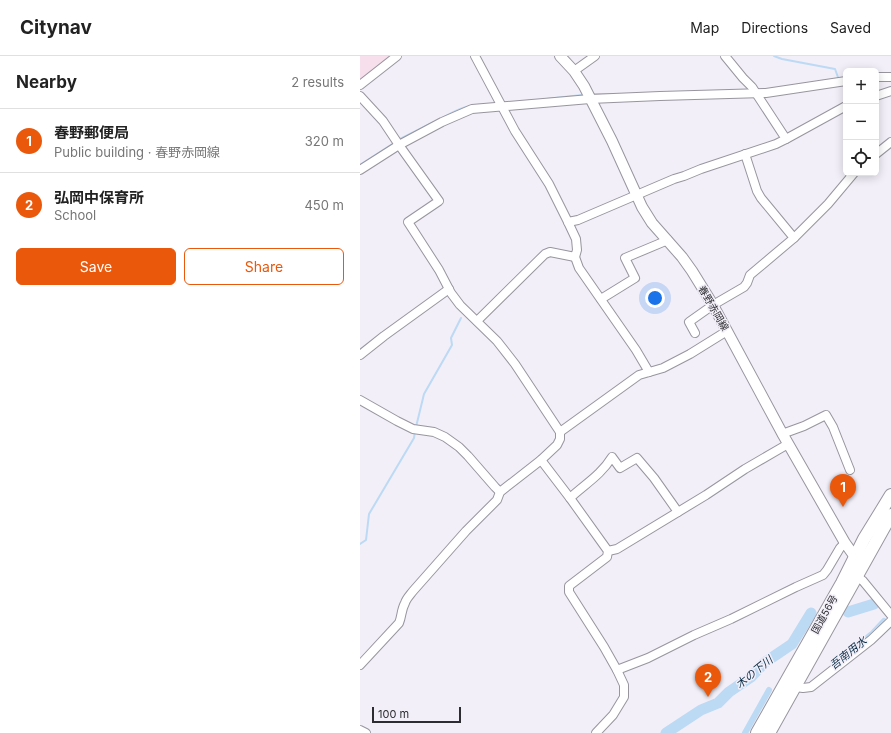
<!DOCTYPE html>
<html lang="en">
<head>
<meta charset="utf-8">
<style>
  :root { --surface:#fff; --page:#f2f2f2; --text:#222; --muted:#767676; --line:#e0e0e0; --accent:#ea580c }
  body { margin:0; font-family:Inter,"Noto Sans JP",sans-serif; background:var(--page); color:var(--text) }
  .controls { position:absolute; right:12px; top:12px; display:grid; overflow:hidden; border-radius:6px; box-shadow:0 2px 10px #0003 }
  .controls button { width:36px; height:36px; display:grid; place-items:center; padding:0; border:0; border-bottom:1px solid var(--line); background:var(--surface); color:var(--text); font:20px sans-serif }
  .scale { position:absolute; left:12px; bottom:10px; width:89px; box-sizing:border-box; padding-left:4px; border:2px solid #2d2c30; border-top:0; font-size:11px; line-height:14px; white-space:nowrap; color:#2d2c30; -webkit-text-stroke:3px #f2eff9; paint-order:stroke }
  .you { position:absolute; left:295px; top:242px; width:14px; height:14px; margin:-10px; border:3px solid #fff; border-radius:50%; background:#1a73e8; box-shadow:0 0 0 6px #1a73e833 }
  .badge { display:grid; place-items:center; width:26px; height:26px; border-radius:50%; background:var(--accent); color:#fff; font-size:13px; font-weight:700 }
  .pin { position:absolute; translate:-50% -33px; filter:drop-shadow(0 1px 2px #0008) }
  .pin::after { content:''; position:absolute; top:21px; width:14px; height:12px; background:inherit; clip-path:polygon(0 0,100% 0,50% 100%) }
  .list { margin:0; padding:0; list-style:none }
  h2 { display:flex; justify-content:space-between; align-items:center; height:52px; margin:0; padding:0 16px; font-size:17px }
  h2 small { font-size:13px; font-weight:400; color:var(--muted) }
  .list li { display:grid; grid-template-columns:26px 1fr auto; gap:12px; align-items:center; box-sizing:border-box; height:64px; padding:0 16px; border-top:1px solid var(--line) }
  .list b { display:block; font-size:15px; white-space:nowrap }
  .list p { margin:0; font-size:13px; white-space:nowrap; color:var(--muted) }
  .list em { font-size:13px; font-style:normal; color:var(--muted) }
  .actions { display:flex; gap:8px; padding:12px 16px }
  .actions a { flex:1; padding:9px 0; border:1px solid var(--accent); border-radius:6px; text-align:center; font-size:14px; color:var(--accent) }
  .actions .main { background:var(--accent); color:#fff }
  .icon { flex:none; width:22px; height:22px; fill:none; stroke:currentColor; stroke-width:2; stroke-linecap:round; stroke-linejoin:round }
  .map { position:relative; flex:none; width:531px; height:677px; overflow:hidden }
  header { display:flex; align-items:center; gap:24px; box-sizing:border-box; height:56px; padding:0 20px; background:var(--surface); border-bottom:1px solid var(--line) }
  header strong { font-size:19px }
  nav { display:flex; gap:22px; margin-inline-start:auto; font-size:14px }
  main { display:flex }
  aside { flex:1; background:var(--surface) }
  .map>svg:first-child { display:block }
  .education { fill:#f7dfeb }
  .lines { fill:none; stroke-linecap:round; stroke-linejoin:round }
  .stream { stroke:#bcdaf3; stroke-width:2 }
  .canal { stroke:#bcdaf3; stroke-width:6 }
  .river { stroke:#bcdaf3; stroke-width:11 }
  .minor-casing { stroke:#98959f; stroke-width:10 }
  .major-casing { stroke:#98959f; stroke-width:12 }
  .highway-casing { stroke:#98959f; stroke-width:14 }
  .minor { stroke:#fff; stroke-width:8 }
  .major { stroke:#fff; stroke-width:10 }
  .highway { stroke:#fff; stroke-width:12 }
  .labels { text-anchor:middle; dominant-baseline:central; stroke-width:3; stroke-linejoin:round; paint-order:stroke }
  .street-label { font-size:10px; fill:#2d2c30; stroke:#f2eff9 }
  .water-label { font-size:11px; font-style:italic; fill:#0e3048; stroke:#f2eff9 }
</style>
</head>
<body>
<header>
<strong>Citynav</strong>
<nav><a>Map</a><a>Directions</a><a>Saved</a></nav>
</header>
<main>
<aside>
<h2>Nearby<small>2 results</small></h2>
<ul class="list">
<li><span class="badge">1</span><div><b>春野郵便局</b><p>Public building · 春野赤岡線</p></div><em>320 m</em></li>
<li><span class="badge">2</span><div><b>弘岡中保育所</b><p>School</p></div><em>450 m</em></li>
</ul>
<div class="actions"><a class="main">Save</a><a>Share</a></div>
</aside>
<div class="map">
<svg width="531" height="677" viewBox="0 0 531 677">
  <rect width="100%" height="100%" fill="#f2eff9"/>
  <path class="education" d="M0,0H32L0,25Z"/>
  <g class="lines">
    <g class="stream">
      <path d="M414,0L422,3L475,13L479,24"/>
      <path d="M232,38H256"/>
      <path d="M186,43L222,39"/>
      <path d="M82,62C91,57 101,51 111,50"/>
      <path d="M40,83L74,66"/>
      <path d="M0,109L34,87"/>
      <path d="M56,371L64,338L92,289L91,282L101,262"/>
      <path d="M0,488L6,484L9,458L54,382L55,375"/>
    </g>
    <g class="canal">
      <path d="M493,593L513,577L524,565"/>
      <path d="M385,677L409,634"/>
    </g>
    <g class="river">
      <path d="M488,556L514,548"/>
      <path d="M306,677L341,654L358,647L369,636L391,621L404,607L432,588L451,557"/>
    </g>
    <defs>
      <g id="minor">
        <path d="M115,0L155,75L189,128L208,166L216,183L217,194L215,201L190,196L185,198L117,265"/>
        <path d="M214,15L235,0"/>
        <path d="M516,21H531"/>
        <path d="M0,29L37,0"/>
        <path d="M0,40L23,65L39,89L79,145L48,166L79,214L91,237L100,249L137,285L155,308L200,376V383L197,389L181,404L140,436L137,444L106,475L53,535C50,539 46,543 45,547C41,554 42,560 39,567L0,609"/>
        <path d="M516,40L531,35"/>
        <path d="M426,83L486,50"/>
        <path d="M516,98L531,86"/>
        <path d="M0,114L39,89L82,66L112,53L230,43L300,40L406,37L486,25"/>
        <path d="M208,166L218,164L314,123L324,120L341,113L416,88L426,83L392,31L383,22L365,0"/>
        <path d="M434,182L468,148L494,117"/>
        <path d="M215,201L219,212L276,294L289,316"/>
        <path d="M241,243L275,222L265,202L308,184"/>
        <path d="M335,277L329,266L353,249L384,231L387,227L390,219L434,182L401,142L397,135L385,98"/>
        <path d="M0,299L24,280L89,233"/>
        <path d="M0,344L37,365L53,373L74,376L85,381L99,391L108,400L135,431L140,436"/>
        <path d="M200,376L279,319L303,312L330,298L367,275"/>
        <path d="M422,378L444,370L466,359L473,371L490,414"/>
        <path d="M181,404L210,442L248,495L247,501L209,530V536L244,591L257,614L264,629V641L253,659L236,677"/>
        <path d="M210,442C225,428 241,419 252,401L260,412L277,402L294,422L318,456"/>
        <path d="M248,495L257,493L346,439L385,413L428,388"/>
        <path d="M494,518L503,525L531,559"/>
        <path d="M257,614L288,602L334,579L371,563L436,531L463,519L467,514L480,492L485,487"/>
        <path d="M436,631L443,632L451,631L511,584L531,565"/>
        <path d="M0,674L6,677"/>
      </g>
      <path id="major" d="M200,0L214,15L224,30L252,85L282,151L292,167L322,201L332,215L353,249L422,377L485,487L495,501L501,505"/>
      <g id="highway">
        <path d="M397,677L482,527L504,483L531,439"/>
        <path d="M409,677L531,459"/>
      </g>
    </defs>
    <use href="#minor" class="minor-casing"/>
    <use href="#major" class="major-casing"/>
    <use href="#highway" class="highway-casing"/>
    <use href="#minor" class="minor"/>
    <use href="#major" class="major"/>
    <use href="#highway" class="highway"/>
  </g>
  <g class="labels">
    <g class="street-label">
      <text transform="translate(354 252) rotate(60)">春野赤岡線</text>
      <text transform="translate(464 558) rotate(-61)">国道56号</text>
    </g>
    <g class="water-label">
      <text transform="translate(488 597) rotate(-39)">吾南用水</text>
      <text transform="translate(394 616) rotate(-39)">木の下川</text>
    </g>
  </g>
</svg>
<div class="controls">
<button>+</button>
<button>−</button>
<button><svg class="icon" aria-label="locate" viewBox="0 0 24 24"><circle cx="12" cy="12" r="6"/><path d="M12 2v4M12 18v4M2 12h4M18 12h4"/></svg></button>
</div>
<div class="scale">100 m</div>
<div class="you"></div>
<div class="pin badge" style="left:483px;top:451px">1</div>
<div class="pin badge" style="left:348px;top:641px">2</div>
</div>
</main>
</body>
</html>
